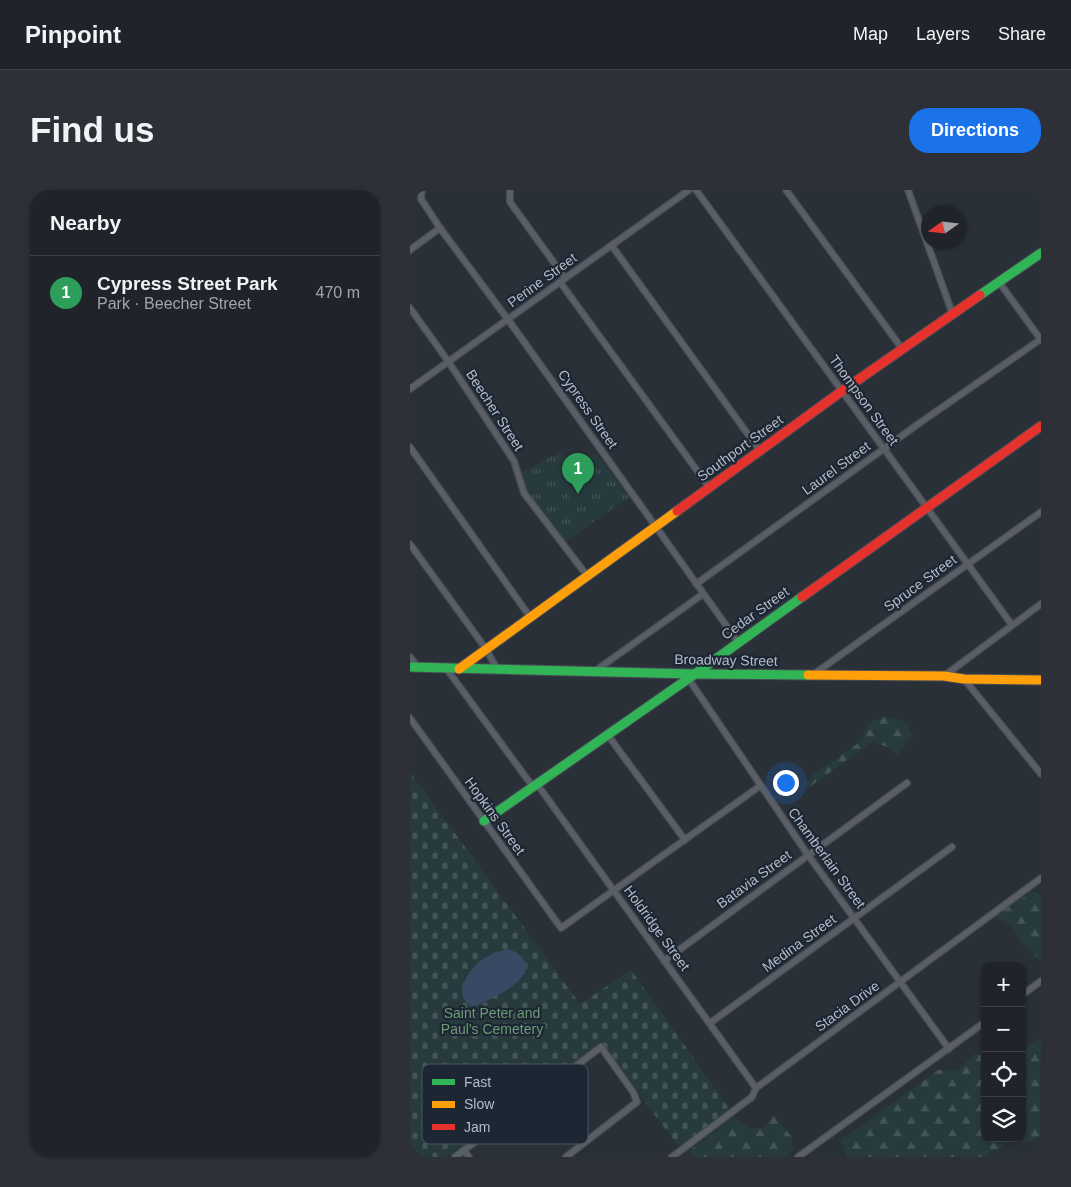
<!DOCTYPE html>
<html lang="en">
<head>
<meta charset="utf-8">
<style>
  :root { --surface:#20242a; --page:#2d3036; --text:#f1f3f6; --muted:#a2a4a8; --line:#3d4147; --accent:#1a73e8 }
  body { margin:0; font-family:Helvetica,sans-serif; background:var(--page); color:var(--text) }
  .controls { position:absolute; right:15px; bottom:15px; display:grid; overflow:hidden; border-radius:10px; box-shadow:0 1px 4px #0004 }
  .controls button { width:45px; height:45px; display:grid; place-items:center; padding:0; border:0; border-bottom:1px solid var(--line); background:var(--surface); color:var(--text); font:25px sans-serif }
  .compass { position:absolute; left:511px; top:15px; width:45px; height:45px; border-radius:50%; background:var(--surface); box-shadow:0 1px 4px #0004; rotate:256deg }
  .you { position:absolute; left:375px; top:592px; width:18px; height:18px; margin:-12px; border:4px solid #fff; border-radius:50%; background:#1a73e8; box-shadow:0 0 0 8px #1a73e833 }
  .badge { display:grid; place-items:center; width:32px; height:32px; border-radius:50%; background:var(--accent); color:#fff; font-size:16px; font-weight:700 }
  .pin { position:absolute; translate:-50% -41px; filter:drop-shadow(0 1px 2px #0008) }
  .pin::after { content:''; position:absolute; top:26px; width:18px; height:15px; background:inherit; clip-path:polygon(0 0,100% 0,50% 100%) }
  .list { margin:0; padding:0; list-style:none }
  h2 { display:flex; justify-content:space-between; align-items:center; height:65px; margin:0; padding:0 20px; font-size:21px }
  h2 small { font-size:16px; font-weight:400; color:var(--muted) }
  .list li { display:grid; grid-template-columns:32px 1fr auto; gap:15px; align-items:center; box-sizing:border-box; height:75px; padding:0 20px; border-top:1px solid var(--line) }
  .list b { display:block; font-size:19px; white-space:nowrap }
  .list p { margin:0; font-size:16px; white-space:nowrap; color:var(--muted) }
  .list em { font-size:16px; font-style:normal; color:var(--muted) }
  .icon { flex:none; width:28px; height:28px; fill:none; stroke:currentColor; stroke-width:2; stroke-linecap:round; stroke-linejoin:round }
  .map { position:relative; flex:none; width:631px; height:967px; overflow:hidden; border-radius:20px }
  header { display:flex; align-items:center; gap:30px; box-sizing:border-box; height:70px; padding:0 25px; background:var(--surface); border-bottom:1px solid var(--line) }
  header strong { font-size:24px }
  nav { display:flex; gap:28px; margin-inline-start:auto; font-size:18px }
  .intro { display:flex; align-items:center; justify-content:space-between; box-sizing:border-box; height:120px; padding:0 30px }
  h1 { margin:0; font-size:35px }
  .button { padding:12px 22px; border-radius:20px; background:var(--accent); color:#fff; font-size:18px; font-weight:700 }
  main { display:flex; gap:30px; padding:0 30px }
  aside { flex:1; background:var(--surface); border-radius:20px; box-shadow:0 1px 4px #0004 }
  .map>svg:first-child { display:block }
  .forest { fill:url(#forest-firs) }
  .cemetery { fill:url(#cemetery-stones) }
  .park { fill:url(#park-tufts) }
  .pitch { fill:#273a3e }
  .water { fill:#384963 }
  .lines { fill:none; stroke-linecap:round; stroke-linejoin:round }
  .street-casing { stroke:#484c53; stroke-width:8 }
  .fast-casing { stroke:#484c53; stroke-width:11 }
  .slow-casing { stroke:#484c53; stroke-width:11 }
  .jam-casing { stroke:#484c53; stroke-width:11 }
  .street { stroke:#5a5e66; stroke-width:5.5 }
  .fast { stroke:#30b455; stroke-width:9 }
  .slow { stroke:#ff9f0a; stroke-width:9 }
  .jam { stroke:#e5322d; stroke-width:9 }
  .labels { text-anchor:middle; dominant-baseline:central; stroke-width:4.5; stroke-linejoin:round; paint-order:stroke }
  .street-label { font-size:14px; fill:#b4bcc9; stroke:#1d2633 }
  .park-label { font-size:14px; fill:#6b9a76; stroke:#1d2633 }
  .key { fill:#1d2633; stroke:#4a5360; stroke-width:1 }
  .key-label { font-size:14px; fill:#b4bcc9 }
</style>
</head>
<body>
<header>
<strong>Pinpoint</strong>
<nav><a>Map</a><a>Layers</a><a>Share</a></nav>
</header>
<div class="intro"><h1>Find us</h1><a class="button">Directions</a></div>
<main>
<aside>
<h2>Nearby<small></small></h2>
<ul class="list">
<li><span class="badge" style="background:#2e9e5b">1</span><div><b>Cypress Street Park</b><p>Park · Beecher Street</p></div><em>470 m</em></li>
</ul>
</aside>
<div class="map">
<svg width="631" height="967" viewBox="0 0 631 967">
  <defs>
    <pattern id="forest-firs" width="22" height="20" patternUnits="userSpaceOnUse" patternTransform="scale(1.25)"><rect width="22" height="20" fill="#273a3e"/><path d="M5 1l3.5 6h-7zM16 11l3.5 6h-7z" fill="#445559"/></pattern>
    <pattern id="cemetery-stones" width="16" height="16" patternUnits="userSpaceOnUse" patternTransform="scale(1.25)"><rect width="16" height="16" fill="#273a3e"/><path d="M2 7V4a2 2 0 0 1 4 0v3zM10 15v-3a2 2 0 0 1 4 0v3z" fill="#445559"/></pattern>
    <pattern id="park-tufts" width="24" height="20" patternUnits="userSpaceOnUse" patternTransform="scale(1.25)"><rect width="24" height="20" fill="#273a3e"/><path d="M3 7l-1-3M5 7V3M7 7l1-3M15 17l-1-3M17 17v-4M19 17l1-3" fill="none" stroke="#445559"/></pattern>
  </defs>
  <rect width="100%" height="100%" fill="#2a3038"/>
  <g class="forest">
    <path d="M475,526L496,532L503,546L496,553L488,565L477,557L463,552L398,598L394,595L405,583L447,554L460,532Z"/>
    <path d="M624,701L631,706V771L614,755L603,738L583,726Z"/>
    <path d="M631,848L630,945L623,952L600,951L574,967H436L431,950L528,880H549L564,864L575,865V948H612V858Z"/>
    <path d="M363,925L381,946L383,961L374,967H283L279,961L324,927C339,941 352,945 363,925Z"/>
  </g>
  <path class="cemetery" d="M0,582L170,814L221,780L319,918L270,958L190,853L37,967H0Z"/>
  <path class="park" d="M150,262L162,279L186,262L219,308L155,351L117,300L112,282Z"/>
  <g class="pitch">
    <path d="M169,291L180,306L165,318L159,310V298Z"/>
    <path d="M194,311L199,319L185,331L179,323Z"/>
  </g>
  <path class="water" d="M96,759C104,761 111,763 115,772C123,791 80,809 66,816L62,817C42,805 57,782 70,771C78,765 88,762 96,759Z"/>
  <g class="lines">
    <defs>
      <g id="street">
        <path d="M12,0L11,9L30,38L102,135L328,452"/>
        <path d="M100,0V12L155,88"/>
        <path d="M286,0L602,435"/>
        <path d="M376,0L493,160"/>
        <path d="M498,0L543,125"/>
        <path d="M202,56L350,261"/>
        <path d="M0,60L30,38"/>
        <path d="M150,92L299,297"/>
        <path d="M589,92L631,150"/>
        <path d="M0,118L38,171L104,271L114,303L178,387"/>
        <path d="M0,199L279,0"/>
        <path d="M0,257L120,427"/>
        <path d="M0,354L76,459L87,479"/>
        <path d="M286,394L511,232L631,149"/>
        <path d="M0,467L8,477"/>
        <path d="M36,478L123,597"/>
        <path d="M185,481L293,404"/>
        <path d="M404,484L631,322"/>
        <path d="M534,486L631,414"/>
        <path d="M278,488L398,665L539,859"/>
        <path d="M554,489L631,584"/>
        <path d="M0,528L151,738L350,596"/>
        <path d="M197,544L275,650"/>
        <path d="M127,594L346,898"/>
        <path d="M254,771L497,593"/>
        <path d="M612,805L631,791"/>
        <path d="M300,833L542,657"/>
        <path d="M54,960L59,967"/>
        <path d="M45,967L191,857L223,902L227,912L156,967"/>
        <path d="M262,967L342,907L346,898L631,688"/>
        <path d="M388,967L575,832"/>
      </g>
      <g id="fast">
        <path d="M570,105L631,63"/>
        <path d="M0,477L285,484L398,485"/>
        <path d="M74,631L285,484L392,407"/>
      </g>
      <g id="slow">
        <path d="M49,479L267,321"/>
        <path d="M398,485L534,486L554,489L631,490"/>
      </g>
      <g id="jam">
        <path d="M267,321L432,201L570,105"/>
        <path d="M392,407L631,236"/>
      </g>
    </defs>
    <use href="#street" class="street-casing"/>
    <use href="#fast" class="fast-casing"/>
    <use href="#slow" class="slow-casing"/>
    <use href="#jam" class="jam-casing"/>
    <use href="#street" class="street"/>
    <use href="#fast" class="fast"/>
    <use href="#slow" class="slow"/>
    <use href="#jam" class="jam"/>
  </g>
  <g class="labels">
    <g class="street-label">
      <text transform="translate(132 90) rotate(-36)">Perine Street</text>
      <text transform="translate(454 210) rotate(54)">Thompson Street</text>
      <text transform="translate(178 219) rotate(55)">Cypress Street</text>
      <text transform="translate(85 220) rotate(57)">Beecher Street</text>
      <text transform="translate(330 258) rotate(-36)">Southport Street</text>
      <text transform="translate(426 278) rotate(-36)">Laurel Street</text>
      <text transform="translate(510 393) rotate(-36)">Spruce Street</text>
      <text transform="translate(345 423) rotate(-36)">Cedar Street</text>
      <text transform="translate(316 470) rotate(1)">Broadway Street</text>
      <text transform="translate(85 626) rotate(54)">Hopkins Street</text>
      <text transform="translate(417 668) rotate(54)">Chamberlain Street</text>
      <text transform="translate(344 689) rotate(-36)">Batavia Street</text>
      <text transform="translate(247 738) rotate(54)">Holdridge Street</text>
      <text transform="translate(389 753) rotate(-36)">Medina Street</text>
      <text transform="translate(437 816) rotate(-36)">Stacia Drive</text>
    </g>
    <g class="park-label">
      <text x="82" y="823">Saint Peter and<tspan x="82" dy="16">Paul's Cemetery</tspan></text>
    </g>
  </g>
  <rect x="12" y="874" width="166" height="80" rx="8" class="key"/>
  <rect x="22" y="889" width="23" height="6" fill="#30b455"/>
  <rect x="22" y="911" width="23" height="7" fill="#ff9f0a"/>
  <rect x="22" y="934" width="23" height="6" fill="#e5322d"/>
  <g class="key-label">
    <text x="54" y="897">Fast</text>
    <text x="54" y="919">Slow</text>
    <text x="54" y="942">Jam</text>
  </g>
</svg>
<div class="controls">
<button>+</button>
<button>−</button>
<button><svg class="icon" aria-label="locate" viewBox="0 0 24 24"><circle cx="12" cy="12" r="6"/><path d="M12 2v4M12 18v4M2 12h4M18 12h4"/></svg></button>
<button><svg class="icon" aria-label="layers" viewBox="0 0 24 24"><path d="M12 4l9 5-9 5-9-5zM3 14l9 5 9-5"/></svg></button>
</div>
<svg class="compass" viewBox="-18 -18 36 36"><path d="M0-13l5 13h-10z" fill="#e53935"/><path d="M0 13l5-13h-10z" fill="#a2a4a8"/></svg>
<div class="you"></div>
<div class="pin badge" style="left:168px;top:304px;background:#2e9e5b">1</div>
</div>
</main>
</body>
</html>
